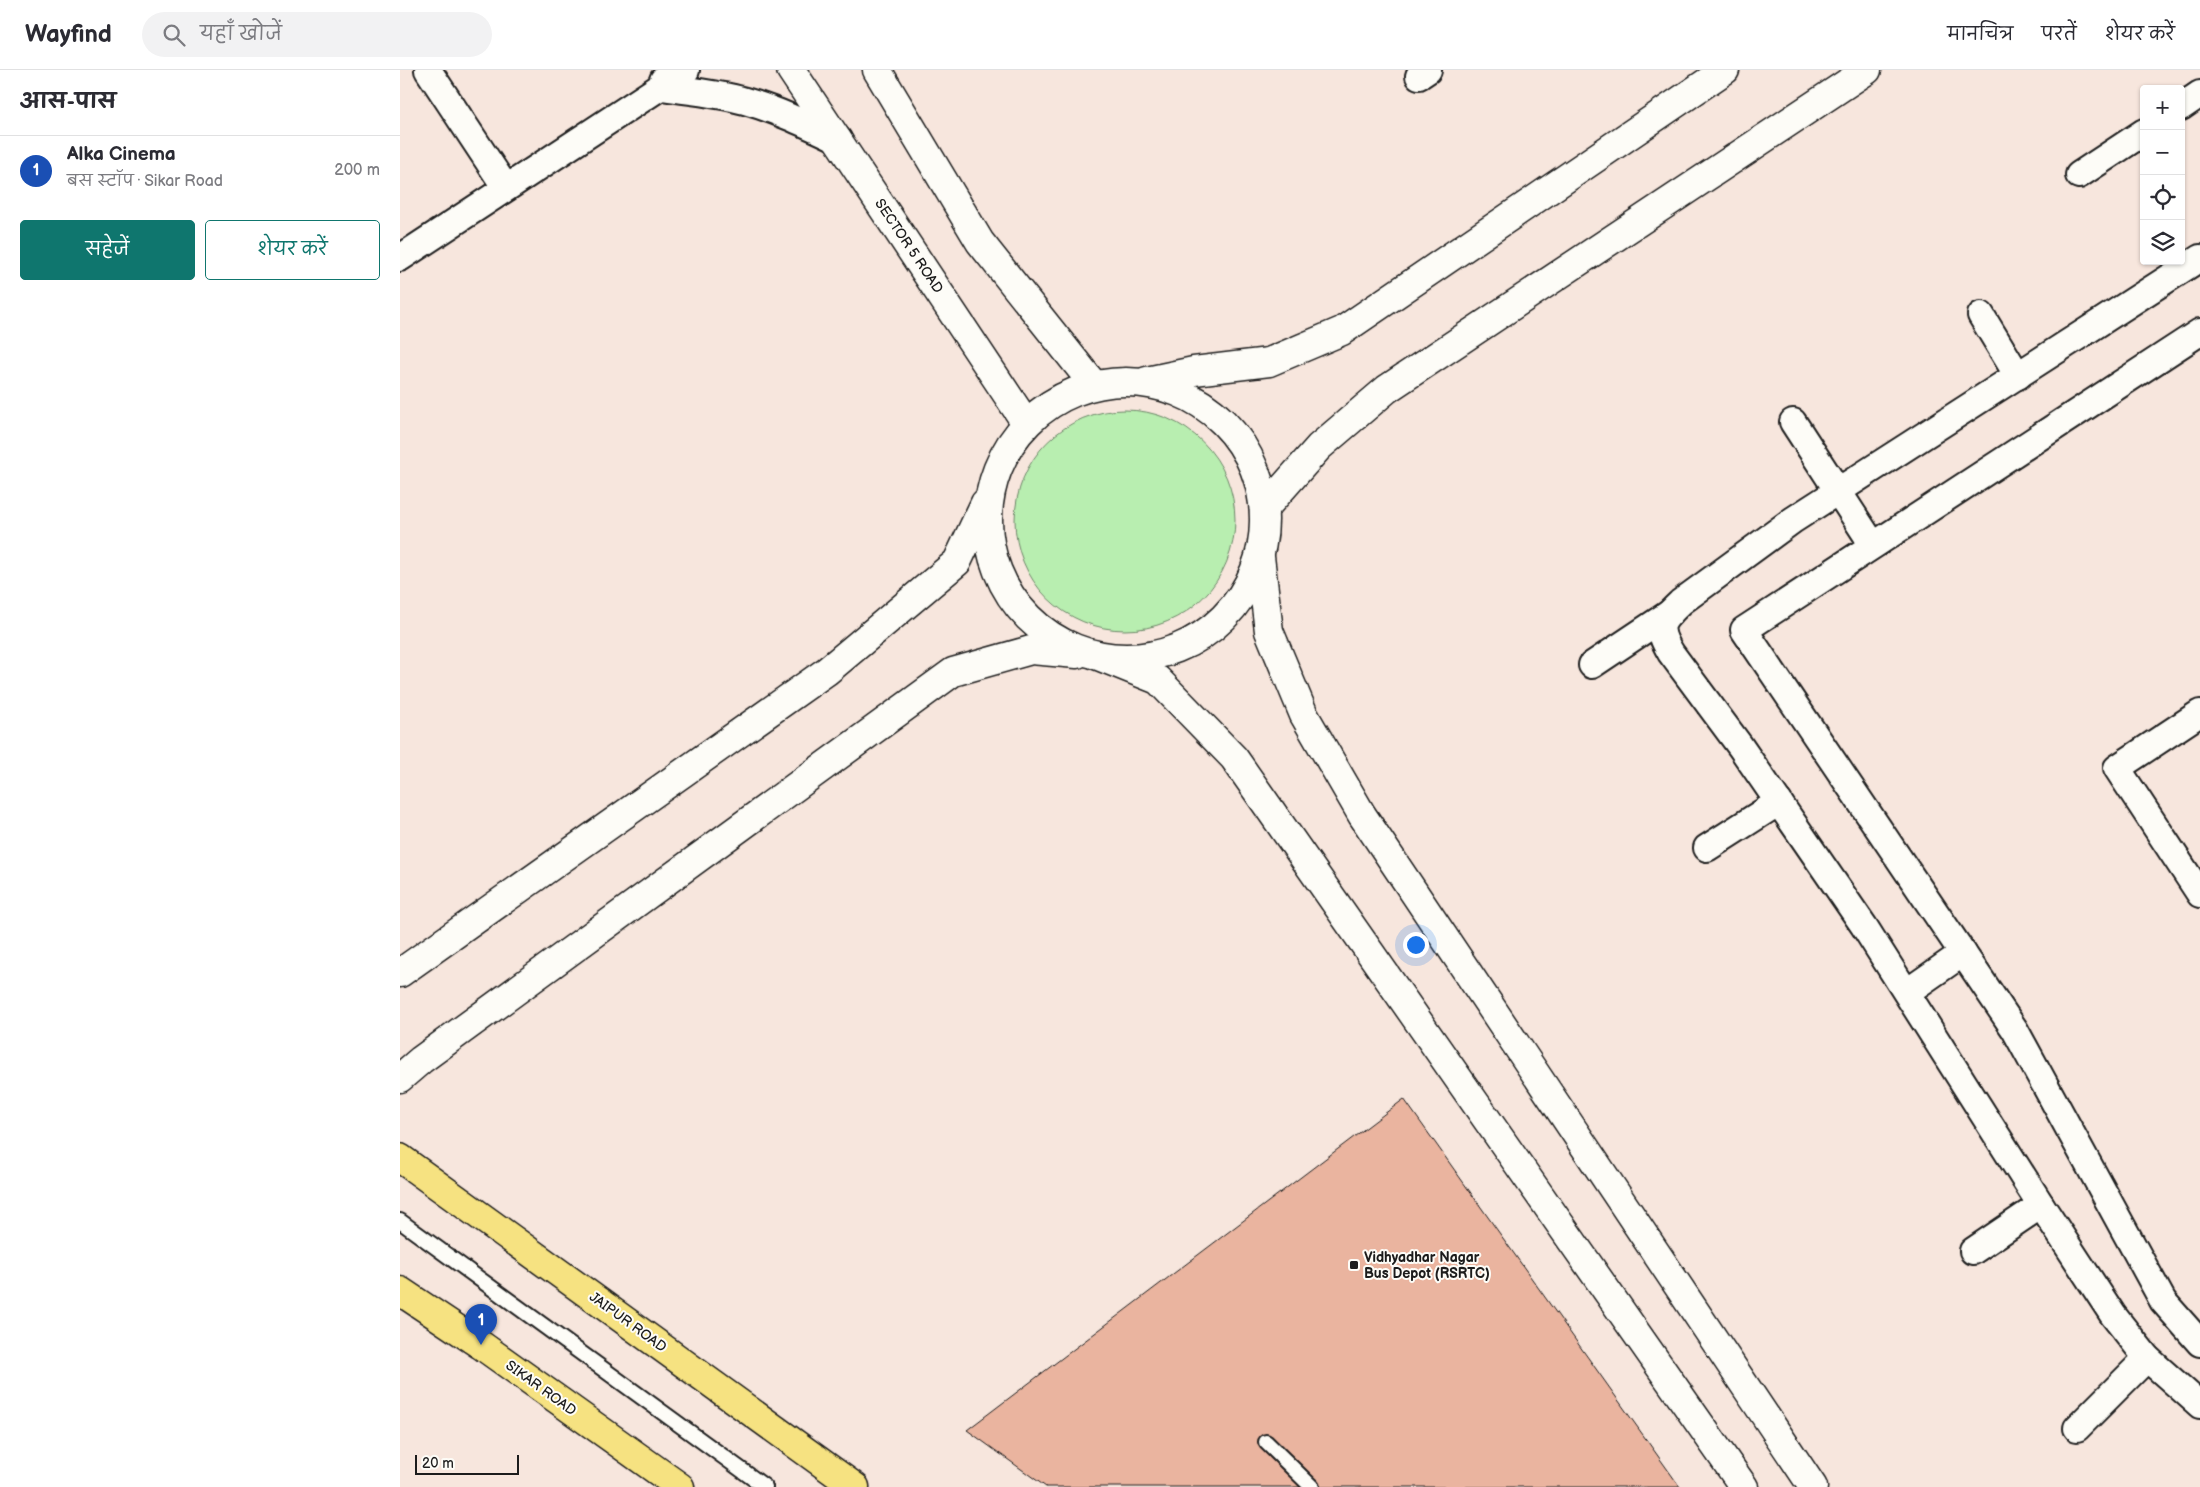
<!DOCTYPE html>
<html lang="hi">
<head>
<meta charset="utf-8">
<style>
  :root { --surface:#fff; --page:#f2f2f3; --text:#2b2b33; --muted:#7c7c81; --line:#e1e1e2; --accent:#0f766e }
  body { margin:0; font-family:"Balsamiq Sans","Playpen Sans Deva",sans-serif; background:var(--page); color:var(--text) }
  .controls { position:absolute; right:15px; top:15px; display:grid; overflow:hidden; border-radius:5px; box-shadow:0 1px 4px #0004 }
  .controls button { width:45px; height:45px; display:grid; place-items:center; padding:0; border:0; border-bottom:1px solid var(--line); background:var(--surface); color:var(--text); font:25px sans-serif }
  .scale { position:absolute; left:15px; bottom:12px; width:104px; box-sizing:border-box; padding-left:5px; border:2px solid #1c1c1c; border-top:0; font-size:14px; line-height:18px; white-space:nowrap; color:#1c1c1c; -webkit-text-stroke:4px #fdfcf7; paint-order:stroke }
  .you { position:absolute; left:1015px; top:874px; width:18px; height:18px; margin:-12px; border:4px solid #fff; border-radius:50%; background:#1a73e8; box-shadow:0 0 0 8px #1a73e833 }
  .badge { display:grid; place-items:center; width:32px; height:32px; border-radius:50%; background:var(--accent); color:#fff; font-size:16px; font-weight:700 }
  .pin { position:absolute; translate:-50% -41px; filter:drop-shadow(0 1px 2px #0008) }
  .pin::after { content:''; position:absolute; top:26px; width:18px; height:15px; background:inherit; clip-path:polygon(0 0,100% 0,50% 100%) }
  .list { margin:0; padding:0; list-style:none }
  h2 { display:flex; justify-content:space-between; align-items:center; height:65px; margin:0; padding:0 20px; font-size:21px }
  h2 small { font-size:16px; font-weight:400; color:var(--muted) }
  .list li { display:grid; grid-template-columns:32px 1fr auto; gap:15px; align-items:center; box-sizing:border-box; height:70px; padding:0 20px; border-top:1px solid var(--line) }
  .list b { display:block; font-size:19px; white-space:nowrap }
  .list p { margin:0; font-size:16px; white-space:nowrap; color:var(--muted) }
  .list em { font-size:16px; font-style:normal; color:var(--muted) }
  .actions { display:flex; gap:10px; padding:15px 20px }
  .actions a { flex:1; padding:11px 0; border:1px solid var(--accent); border-radius:5px; text-align:center; font-size:18px; color:var(--accent) }
  .actions .main { background:var(--accent); color:#fff }
  .icon { flex:none; width:28px; height:28px; fill:none; stroke:currentColor; stroke-width:2; stroke-linecap:round; stroke-linejoin:round }
  .map { position:relative; flex:none; width:1800px; height:1417px; overflow:hidden }
  header { display:flex; align-items:center; gap:30px; box-sizing:border-box; height:70px; padding:0 25px; background:var(--surface); border-bottom:1px solid var(--line) }
  header strong { font-size:24px }
  nav { display:flex; gap:28px; margin-inline-start:auto; font-size:18px }
  .search { width:350px; height:45px; background:var(--page); display:flex; align-items:center; gap:12px; box-sizing:border-box; padding:0 18px; border-radius:28px; color:var(--muted); font-size:19px }
  main { display:flex }
  aside { flex:1; background:var(--surface) }
  .map>svg:first-child { display:block }
  .grass { fill:#b8eeb0; stroke:#6a8566 }
  .building { fill:#eab49f; stroke:#1c1c1c }
  .lines { fill:none; stroke-linecap:round; stroke-linejoin:round }
  .service-casing { stroke:#1c1c1c; stroke-width:18 }
  .minor-casing { stroke:#1c1c1c; stroke-width:30 }
  .tertiary-casing { stroke:#1c1c1c; stroke-width:31 }
  .secondary-casing { stroke:#1c1c1c; stroke-width:31 }
  .primary-casing { stroke:#1c1c1c; stroke-width:31 }
  .service { stroke:#fdfcf7; stroke-width:14 }
  .minor { stroke:#fdfcf7; stroke-width:26 }
  .tertiary { stroke:#fdfcf7; stroke-width:28 }
  .secondary { stroke:#fdfcf7; stroke-width:28 }
  .primary { stroke:#f6e281; stroke-width:28 }
  .poi-dot { fill:#1c1c1c; stroke:#fdfcf7; stroke-width:2 }
  .labels { text-anchor:middle; dominant-baseline:central; stroke-width:4; stroke-linejoin:round; paint-order:stroke }
  .street-label { font-size:14px; fill:#1c1c1c; stroke:#fdfcf7 }
  .poi-label { font-size:14px; font-weight:bold; fill:#1c1c1c; stroke:#fdfcf7; text-anchor:start }
</style>
</head>
<body>
<header>
<strong>Wayfind</strong>
<div class="search"><svg class="icon" aria-label="search" viewBox="0 0 24 24"><circle cx="10" cy="10" r="6"/><path d="M15 15l6 6"/></svg>यहाँ खोजें</div>
<nav><a>मानचित्र</a><a>परतें</a><a>शेयर करें</a></nav>
</header>
<main>
<aside>
<h2>आस-पास<small></small></h2>
<ul class="list">
<li><span class="badge" style="background:#1a4fb4">1</span><div><b>Alka Cinema</b><p>बस स्टॉप · Sikar Road</p></div><em>200 m</em></li>
</ul>
<div class="actions"><a class="main">सहेजें</a><a>शेयर करें</a></div>
</aside>
<div class="map">
<svg width="1800" height="1417" viewBox="0 0 1800 1417">
  <rect width="100%" height="100%" fill="#f7e6dd"/>
  <filter id="ink" filterUnits="userSpaceOnUse"><feTurbulence type="fractalNoise" baseFrequency=".02" numOctaves="2"/><feDisplacementMap in="SourceGraphic" scale="10" xChannelSelector="R" yChannelSelector="G"/><feConvolveMatrix kernelMatrix="1 2 1 2 8 2 1 2 1" color-interpolation-filters="sRGB"/></filter>
  <g filter="url(#ink)">
    <circle class="grass" cx="725" cy="450" r="110"/>
    <path class="building" d="M1004,1029L1280,1417H646L567,1360Z"/>
    <g class="lines">
      <defs>
        <g id="service">
          <path d="M0,1151L365,1417"/>
          <path d="M866,1372L912,1417"/>
        </g>
        <g id="minor">
          <path d="M28,0L106,118"/>
          <path d="M1019,6L1028,0"/>
          <path d="M263,10L261,17C289,21 317,23 345,31C377,40 408,55 438,69"/>
          <path d="M1781,37L1800,24"/>
          <path d="M1679,105L1744,62"/>
          <path d="M0,188L286,0"/>
          <path d="M1800,188L1393,450L1281,532C1260,552 1255,556 1271,583L1340,676L1464,856L1641,1135L1713,1245L1747,1288L1800,1335"/>
          <path d="M1581,245L1618,306"/>
          <path d="M1800,262L1344,560L1615,960L1763,1231L1800,1273"/>
          <path d="M1393,352L1473,475"/>
          <path d="M1192,595L1270,543"/>
          <path d="M1800,643L1717,698L1800,824"/>
          <path d="M1307,778L1379,732"/>
          <path d="M1507,922L1563,883"/>
          <path d="M1573,1181L1641,1135"/>
          <path d="M1677,1358L1747,1288"/>
        </g>
        <g id="tertiary">
          <path d="M391,0L626,353"/>
          <path d="M477,0L580,172L694,315"/>
          <path d="M860,487L869,561L904,645L962,745L1413,1417"/>
          <path d="M696,585L758,610L834,688L1344,1417"/>
        </g>
        <g id="secondary">
          <path d="M747,311L794,301L869,292L942,261L1325,0"/>
          <circle cx="726" cy="450" r="138"/>
          <path d="M864,439L919,377L987,319L1467,0"/>
          <path d="M0,903L427,601L557,492L585,433"/>
          <path d="M0,1008L21,990L553,602L631,580L677,584"/>
        </g>
        <g id="primary">
          <path d="M0,1088L455,1417"/>
          <path d="M0,1221L81,1275L280,1417"/>
        </g>
      </defs>
      <use href="#service" class="service-casing"/>
      <use href="#minor" class="minor-casing"/>
      <use href="#tertiary" class="tertiary-casing"/>
      <use href="#secondary" class="secondary-casing"/>
      <use href="#primary" class="primary-casing"/>
      <use href="#service" class="service"/>
      <use href="#minor" class="minor"/>
      <use href="#tertiary" class="tertiary"/>
      <use href="#secondary" class="secondary"/>
      <use href="#primary" class="primary"/>
    </g>
  </g>
  <rect class="poi-dot" x="949" y="1190" width="10" height="10" rx="2.5"/>
  <g class="labels">
    <g class="street-label">
      <text transform="translate(509 176) rotate(56)">SECTOR 5 ROAD</text>
      <text transform="translate(228 1252) rotate(36)">JAIPUR ROAD</text>
      <text transform="translate(141 1318) rotate(36)">SIKAR ROAD</text>
    </g>
    <g class="poi-label">
      <text x="964" y="1187">Vidhyadhar Nagar<tspan x="964" dy="16">Bus Depot (RSRTC)</tspan></text>
    </g>
  </g>
</svg>
<div class="controls">
<button>+</button>
<button>−</button>
<button><svg class="icon" aria-label="locate" viewBox="0 0 24 24"><circle cx="12" cy="12" r="6"/><path d="M12 2v4M12 18v4M2 12h4M18 12h4"/></svg></button>
<button><svg class="icon" aria-label="layers" viewBox="0 0 24 24"><path d="M12 4l9 5-9 5-9-5zM3 14l9 5 9-5"/></svg></button>
</div>
<div class="scale">20 m</div>
<div class="you"></div>
<div class="pin badge" style="left:81px;top:1275px;background:#1a4fb4">1</div>
</div>
</main>
</body>
</html>
